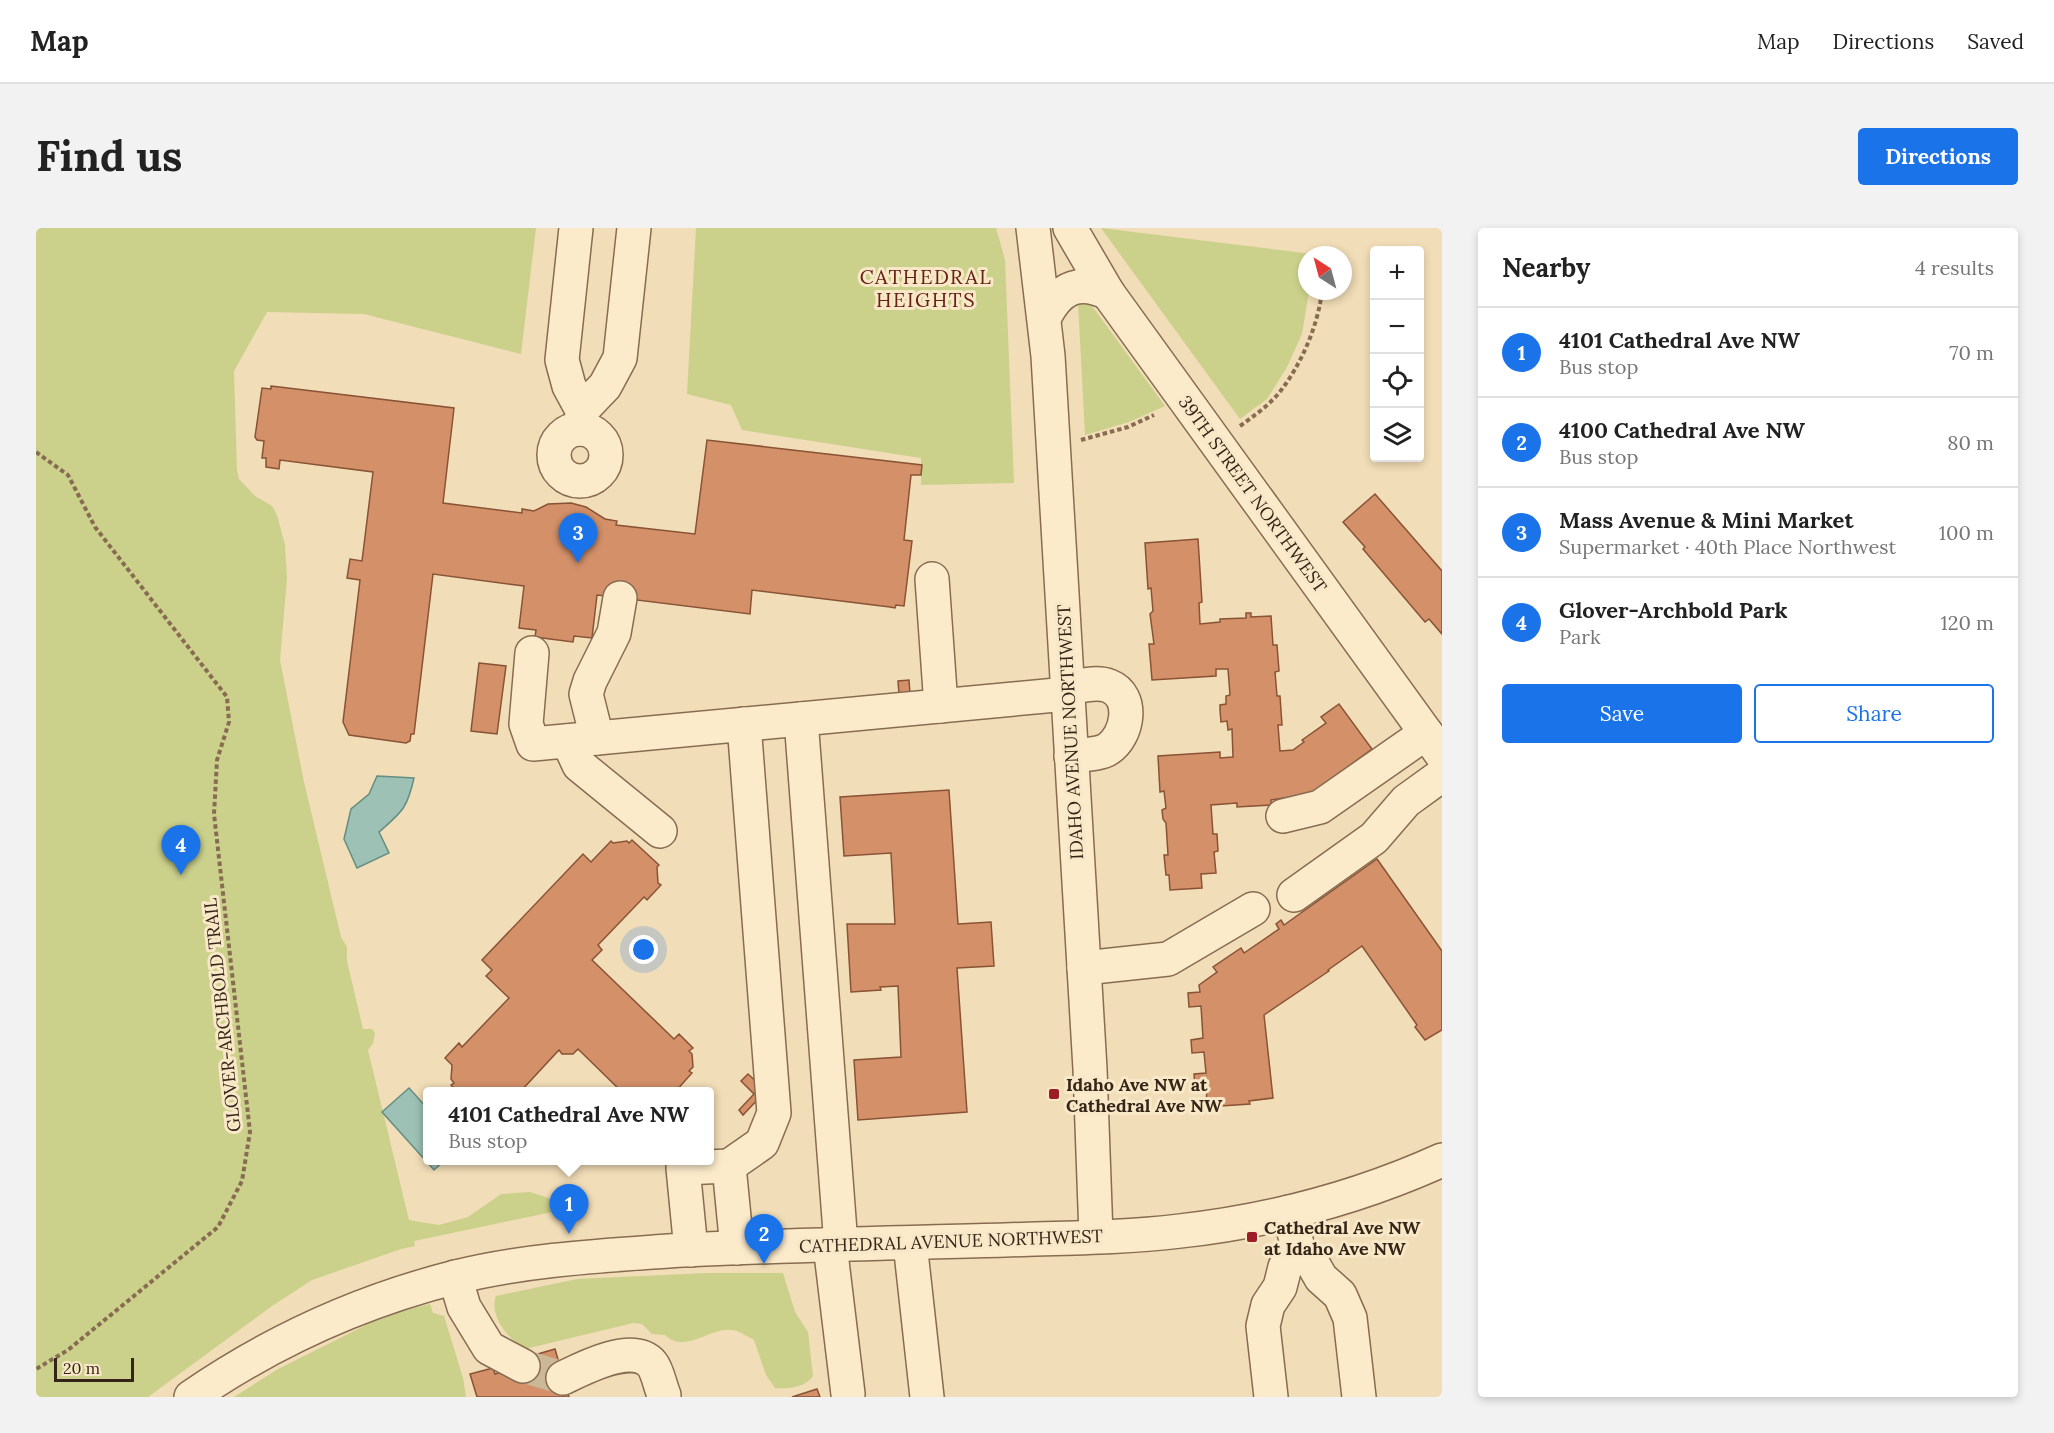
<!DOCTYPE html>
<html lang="en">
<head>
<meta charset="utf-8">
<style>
  :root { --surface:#fff; --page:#f2f2f2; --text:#222; --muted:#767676; --line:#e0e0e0; --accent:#1a73e8 }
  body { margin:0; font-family:Lora,serif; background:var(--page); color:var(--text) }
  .controls { position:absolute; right:18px; top:18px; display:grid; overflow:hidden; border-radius:6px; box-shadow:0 3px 9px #0003 }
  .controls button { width:54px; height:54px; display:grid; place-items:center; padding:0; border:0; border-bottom:2px solid var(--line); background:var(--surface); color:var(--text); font:30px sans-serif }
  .compass { position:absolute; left:1262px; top:18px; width:54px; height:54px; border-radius:50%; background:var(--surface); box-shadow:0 3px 9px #0003; rotate:324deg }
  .scale { position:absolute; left:18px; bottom:15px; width:80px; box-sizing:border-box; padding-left:6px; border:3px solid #352518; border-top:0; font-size:16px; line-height:21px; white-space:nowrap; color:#352518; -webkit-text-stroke:4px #f8e8c7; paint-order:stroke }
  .you { position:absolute; left:608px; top:722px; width:21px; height:21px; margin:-15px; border:4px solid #fff; border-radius:50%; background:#1a73e8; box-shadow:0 0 0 9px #1a73e833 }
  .badge { display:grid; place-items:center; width:39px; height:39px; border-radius:50%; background:var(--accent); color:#fff; font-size:20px; font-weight:700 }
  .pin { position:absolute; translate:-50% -50px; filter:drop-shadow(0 2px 3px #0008) }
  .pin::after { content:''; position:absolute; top:32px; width:21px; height:18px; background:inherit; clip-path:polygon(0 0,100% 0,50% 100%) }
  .popup { position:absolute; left:387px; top:859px; width:291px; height:78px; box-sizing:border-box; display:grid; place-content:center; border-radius:6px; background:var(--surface); filter:drop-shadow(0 2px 4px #0005); font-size:20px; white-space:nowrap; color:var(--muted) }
  .popup b { font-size:22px; color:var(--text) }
  .popup::after { content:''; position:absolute; left:50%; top:100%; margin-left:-12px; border:12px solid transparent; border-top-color:var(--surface) }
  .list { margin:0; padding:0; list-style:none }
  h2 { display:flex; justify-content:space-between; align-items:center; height:78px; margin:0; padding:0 24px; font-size:26px }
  h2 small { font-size:20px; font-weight:400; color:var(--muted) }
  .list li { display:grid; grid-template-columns:39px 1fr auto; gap:18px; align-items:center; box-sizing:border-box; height:90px; padding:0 24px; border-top:2px solid var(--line) }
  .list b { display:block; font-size:22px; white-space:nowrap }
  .list p { margin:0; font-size:20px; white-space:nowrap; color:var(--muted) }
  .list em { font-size:20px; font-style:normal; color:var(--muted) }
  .actions { display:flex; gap:12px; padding:18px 24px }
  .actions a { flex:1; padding:14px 0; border:2px solid var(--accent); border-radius:6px; text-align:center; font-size:21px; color:var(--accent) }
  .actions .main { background:var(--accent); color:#fff }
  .icon { flex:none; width:33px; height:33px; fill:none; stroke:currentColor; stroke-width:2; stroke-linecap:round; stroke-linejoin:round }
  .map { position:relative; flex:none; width:1406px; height:1169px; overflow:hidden; border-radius:6px }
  header { display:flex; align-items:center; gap:36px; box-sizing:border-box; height:84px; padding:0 30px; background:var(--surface); border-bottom:2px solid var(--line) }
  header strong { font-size:28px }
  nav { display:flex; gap:33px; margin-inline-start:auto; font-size:21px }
  .intro { display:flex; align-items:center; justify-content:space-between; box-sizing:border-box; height:144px; padding:0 36px }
  h1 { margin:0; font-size:42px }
  .button { padding:15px 27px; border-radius:6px; background:var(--accent); color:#fff; font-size:21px; font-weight:700 }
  main { display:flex; gap:36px; padding:0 36px }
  aside { flex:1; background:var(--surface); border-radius:6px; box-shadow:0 3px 9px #0003 }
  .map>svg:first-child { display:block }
  .green { fill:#cbd08b }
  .water { fill:#9dc1b4; stroke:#658e82; stroke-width:1.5 }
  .building { fill:#d39069; stroke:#895335; stroke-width:1.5 }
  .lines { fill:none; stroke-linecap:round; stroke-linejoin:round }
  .minor-tunnel { stroke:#cbb897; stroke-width:33; stroke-dasharray:33 16; stroke-linecap:butt }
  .minor-casing { stroke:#886c52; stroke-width:36 }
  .path { stroke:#886c52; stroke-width:4; stroke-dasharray:4.5 3; stroke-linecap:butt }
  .minor { stroke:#fcebcb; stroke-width:33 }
  .poi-dot { fill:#9c1d24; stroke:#f8e8c7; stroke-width:2 }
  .labels { text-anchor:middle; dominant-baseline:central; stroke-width:6; stroke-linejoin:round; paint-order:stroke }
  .street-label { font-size:18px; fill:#352518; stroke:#f8e8c7 }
  .poi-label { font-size:18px; font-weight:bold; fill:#352518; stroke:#f8e8c7; text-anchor:start }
  .neighbourhood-label { font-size:20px; letter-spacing:1.5px; fill:#662114; stroke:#f8e8c7 }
</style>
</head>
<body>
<header>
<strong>Map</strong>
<nav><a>Map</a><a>Directions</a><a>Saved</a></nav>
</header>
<div class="intro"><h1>Find us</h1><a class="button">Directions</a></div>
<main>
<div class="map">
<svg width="1406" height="1169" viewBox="0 0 1406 1169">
  <rect width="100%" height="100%" fill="#f1ddb7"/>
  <g class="green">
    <path d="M0,0H500L485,126L328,86L231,84L198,143L201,242L203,251L219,268L236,278L241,287L249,317L251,350L244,432L268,554L305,709L311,719V733L327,801H336L339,805L337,815L332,822L373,992L403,997L432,989L465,966L494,964L531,976L521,983L378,1013L379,1018L365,1021L276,1052L236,1078L112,1169H0Z"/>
    <path d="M660,0H960L969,32L978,255L885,257V230L706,202L695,177L651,166Z"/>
    <path d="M1065,0L1276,26L1271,27V63H1273L1266,106L1251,139L1231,171L1204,191Z"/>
    <path d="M1042,74L1056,78L1129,178L1093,194L1049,207Z"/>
    <path d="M671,1045H747L759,1084L772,1104L777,1148C769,1160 752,1161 739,1160L730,1147L718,1112C712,1109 706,1105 701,1103C675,1095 652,1128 629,1107L616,1106L606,1096L597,1095L489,1121C472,1111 453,1088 460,1068L541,1051Z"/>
    <path d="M394,1076L397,1085L408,1088L427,1150L430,1169H198L242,1141L350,1087Z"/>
  </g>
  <g class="water">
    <path d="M341,548L378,550C371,581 366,584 343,604L353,625L321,640L308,611L315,581L333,566Z"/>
    <path d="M373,860L392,881V932L408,933L398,942L346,884Z"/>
  </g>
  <g class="building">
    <path d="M235,158L418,180L407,275L486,285V281L498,283L512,276L535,275L550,279L569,291L581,293L580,297L659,306L671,212L886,237L885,247H875L868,312L876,313L868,378L860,377L859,380L854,379L716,362L714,386L561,367L556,410L538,408L537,414L499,409L500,402L483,400L488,358L397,346L378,506H375L374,513L370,515L313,507L307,494L324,352L311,350L314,331L326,333L337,244L244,232L243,241L230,239V230H226L228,213L221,212L219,209L226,160L235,161Z"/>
    <path d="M1339,266L1406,343V406L1393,391L1389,394L1327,321L1329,319L1307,294Z"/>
    <path d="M1162,311L1166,374L1163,375L1164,396L1184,394V391L1210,390V385H1215V389L1235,388L1237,417H1241L1243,443L1239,444L1241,468H1244L1246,497H1242L1244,523L1257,522L1268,514L1266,512L1290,495L1285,489L1303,476L1336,521L1275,566L1235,572V577L1201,579V575L1175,577L1177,606H1181L1182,623L1178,624L1180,645L1165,646L1166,660L1134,662L1133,647H1130L1128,627H1132L1130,595L1127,591L1126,582L1130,580L1128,563L1124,564L1122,528L1184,524V530L1197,529L1196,501L1192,502L1191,493L1185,494L1184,482V477L1190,476V468L1194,467L1192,441H1180V448L1116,452L1113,416H1118L1114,386L1117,383L1115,360L1112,361L1109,315Z"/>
    <path d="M443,435L470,438L461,506L435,503Z"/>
    <path d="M873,452L874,466H863L862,453Z"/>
    <path d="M913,562L922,696L955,694L958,738L921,740L931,884L822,892L818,832L865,829L862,758L844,759L845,762L815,764L811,696H859L855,625L808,628L804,569Z"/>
    <path d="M596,612L623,637L621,639L622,655L625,657L611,672L608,669L562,717L566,722L556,732L638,811L643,806L657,820L653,823L656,826L657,839L653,843L656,845L639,864H586L542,821L537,826H526L523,822L484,864H422L415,857L418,855L415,851L416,837L409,830L423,815L426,819L473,770L450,748L456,742L446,732L547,626L555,634L575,613L577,615L591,613L593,615Z"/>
    <path d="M1341,631L1406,723V802L1389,812L1379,799L1381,797L1326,718L1292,742L1293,743L1228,787L1237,870L1213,873L1214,876L1170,879L1171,858L1159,859L1158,846L1170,845L1168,824L1156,825L1155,812L1167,810L1165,778L1153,779L1152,765L1164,764L1163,757L1181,744L1177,739L1205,720L1208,725L1243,701L1240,696L1245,692L1248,697Z"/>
    <path d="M712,846L723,856L724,869L707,887L703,882L718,866L705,853Z"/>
    <path d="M519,1121L533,1169H441L434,1146L457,1140L459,1146L487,1138L495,1128Z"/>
    <path d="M781,1161L784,1169H756Z"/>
  </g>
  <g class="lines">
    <path class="minor-tunnel" d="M487,1138L527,1150"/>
    <defs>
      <g id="minor">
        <path d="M540,0L526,132L533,158L546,182L545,201"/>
        <path d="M997,0L1012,128L1054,841L1060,1008"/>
        <path d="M1034,0L1072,65L1406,527"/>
        <path d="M1009,88C1024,60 1042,51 1072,65"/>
        <path d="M546,182L569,158L584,130L598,0"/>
        <circle cx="544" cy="227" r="26"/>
        <path d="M896,351L905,478"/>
        <path d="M496,425L490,496L497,516L1031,466"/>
        <path d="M1031,460C1043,458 1061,453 1073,458C1099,468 1092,508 1072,521C1063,527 1046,526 1035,528"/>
        <path d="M765,491L805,1017"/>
        <path d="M561,510L550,466L554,453L578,405L584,370"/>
        <path d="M532,513L543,537L624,603"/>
        <path d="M1247,588L1284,579L1390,505"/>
        <path d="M1258,667L1338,610L1370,573L1406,547"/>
        <path d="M1048,740L1132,731L1217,681"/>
        <path d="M693,938L701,1020"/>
        <path d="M1253,984L1262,1020L1277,1036L1285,1050L1304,1067L1314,1090L1323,1169"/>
        <path d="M874,1015L891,1169"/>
        <path d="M794,1017L812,1166"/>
        <path d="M655,1022L647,940L693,938L726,915L738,885L708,496"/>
        <path d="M419,1049L428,1079L453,1120L487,1138"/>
        <path d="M527,1150C547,1140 597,1114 616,1136C622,1144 624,1158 628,1167"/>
        <path d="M155,1169C235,1114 325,1073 420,1049C489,1032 561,1028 632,1023C744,1017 857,1015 969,1012C1027,1010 1086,1010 1144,1003C1234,993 1324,969 1406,932"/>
        <path d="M1235,1169L1227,1098L1232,1077L1244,1059L1249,1039L1262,1020"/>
      </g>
    </defs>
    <use href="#minor" class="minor-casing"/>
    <g class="path">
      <path d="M1290,27L1291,22"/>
      <path d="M1204,198C1218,188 1232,178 1243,165C1265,137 1282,98 1286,63"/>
      <path d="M1045,212L1092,199L1118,187"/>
      <path d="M0,224L32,247L59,299L191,469L193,494L181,532L178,586L214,904L206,953L182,999L32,1122L0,1141"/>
    </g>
    <use href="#minor" class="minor"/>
  </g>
  <g class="poi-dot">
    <rect x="1012" y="860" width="12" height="12" rx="3"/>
    <rect x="1210" y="1003" width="12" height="12" rx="3"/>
  </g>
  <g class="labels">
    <g class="street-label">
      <text transform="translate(1217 266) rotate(54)">39TH STREET NORTHWEST</text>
      <text transform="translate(1034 504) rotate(-93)">IDAHO AVENUE NORTHWEST</text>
      <text transform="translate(186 787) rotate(-96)">GLOVER-ARCHBOLD TRAIL</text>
      <text transform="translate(915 1013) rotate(-2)">CATHEDRAL AVENUE NORTHWEST</text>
    </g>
    <g class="poi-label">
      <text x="1030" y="856">Idaho Ave NW at<tspan x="1030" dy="21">Cathedral Ave NW</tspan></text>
      <text x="1228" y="999">Cathedral Ave NW<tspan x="1228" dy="21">at Idaho Ave NW</tspan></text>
    </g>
    <g class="neighbourhood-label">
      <text x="890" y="48">CATHEDRAL<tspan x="890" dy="23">HEIGHTS</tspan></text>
    </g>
  </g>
</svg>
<div class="controls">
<button>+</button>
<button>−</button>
<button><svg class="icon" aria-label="locate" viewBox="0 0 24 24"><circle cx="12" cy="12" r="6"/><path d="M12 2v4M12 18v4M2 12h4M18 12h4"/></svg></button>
<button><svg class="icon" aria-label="layers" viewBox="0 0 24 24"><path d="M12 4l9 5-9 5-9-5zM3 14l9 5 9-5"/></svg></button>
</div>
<svg class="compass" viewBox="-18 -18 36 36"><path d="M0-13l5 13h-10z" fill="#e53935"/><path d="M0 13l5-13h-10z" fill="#767676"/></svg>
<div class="scale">20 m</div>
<div class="you"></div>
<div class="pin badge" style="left:533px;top:1006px">1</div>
<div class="popup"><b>4101 Cathedral Ave NW</b>Bus stop</div>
<div class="pin badge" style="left:728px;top:1036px">2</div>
<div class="pin badge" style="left:542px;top:335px">3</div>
<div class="pin badge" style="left:145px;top:647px">4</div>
</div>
<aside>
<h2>Nearby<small>4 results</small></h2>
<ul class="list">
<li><span class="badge">1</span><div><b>4101 Cathedral Ave NW</b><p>Bus stop</p></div><em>70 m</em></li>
<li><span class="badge">2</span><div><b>4100 Cathedral Ave NW</b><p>Bus stop</p></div><em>80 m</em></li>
<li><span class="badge">3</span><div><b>Mass Avenue &amp; Mini Market</b><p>Supermarket · 40th Place Northwest</p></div><em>100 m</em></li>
<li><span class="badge">4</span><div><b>Glover-Archbold Park</b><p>Park</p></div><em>120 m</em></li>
</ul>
<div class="actions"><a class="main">Save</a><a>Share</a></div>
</aside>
</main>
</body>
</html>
